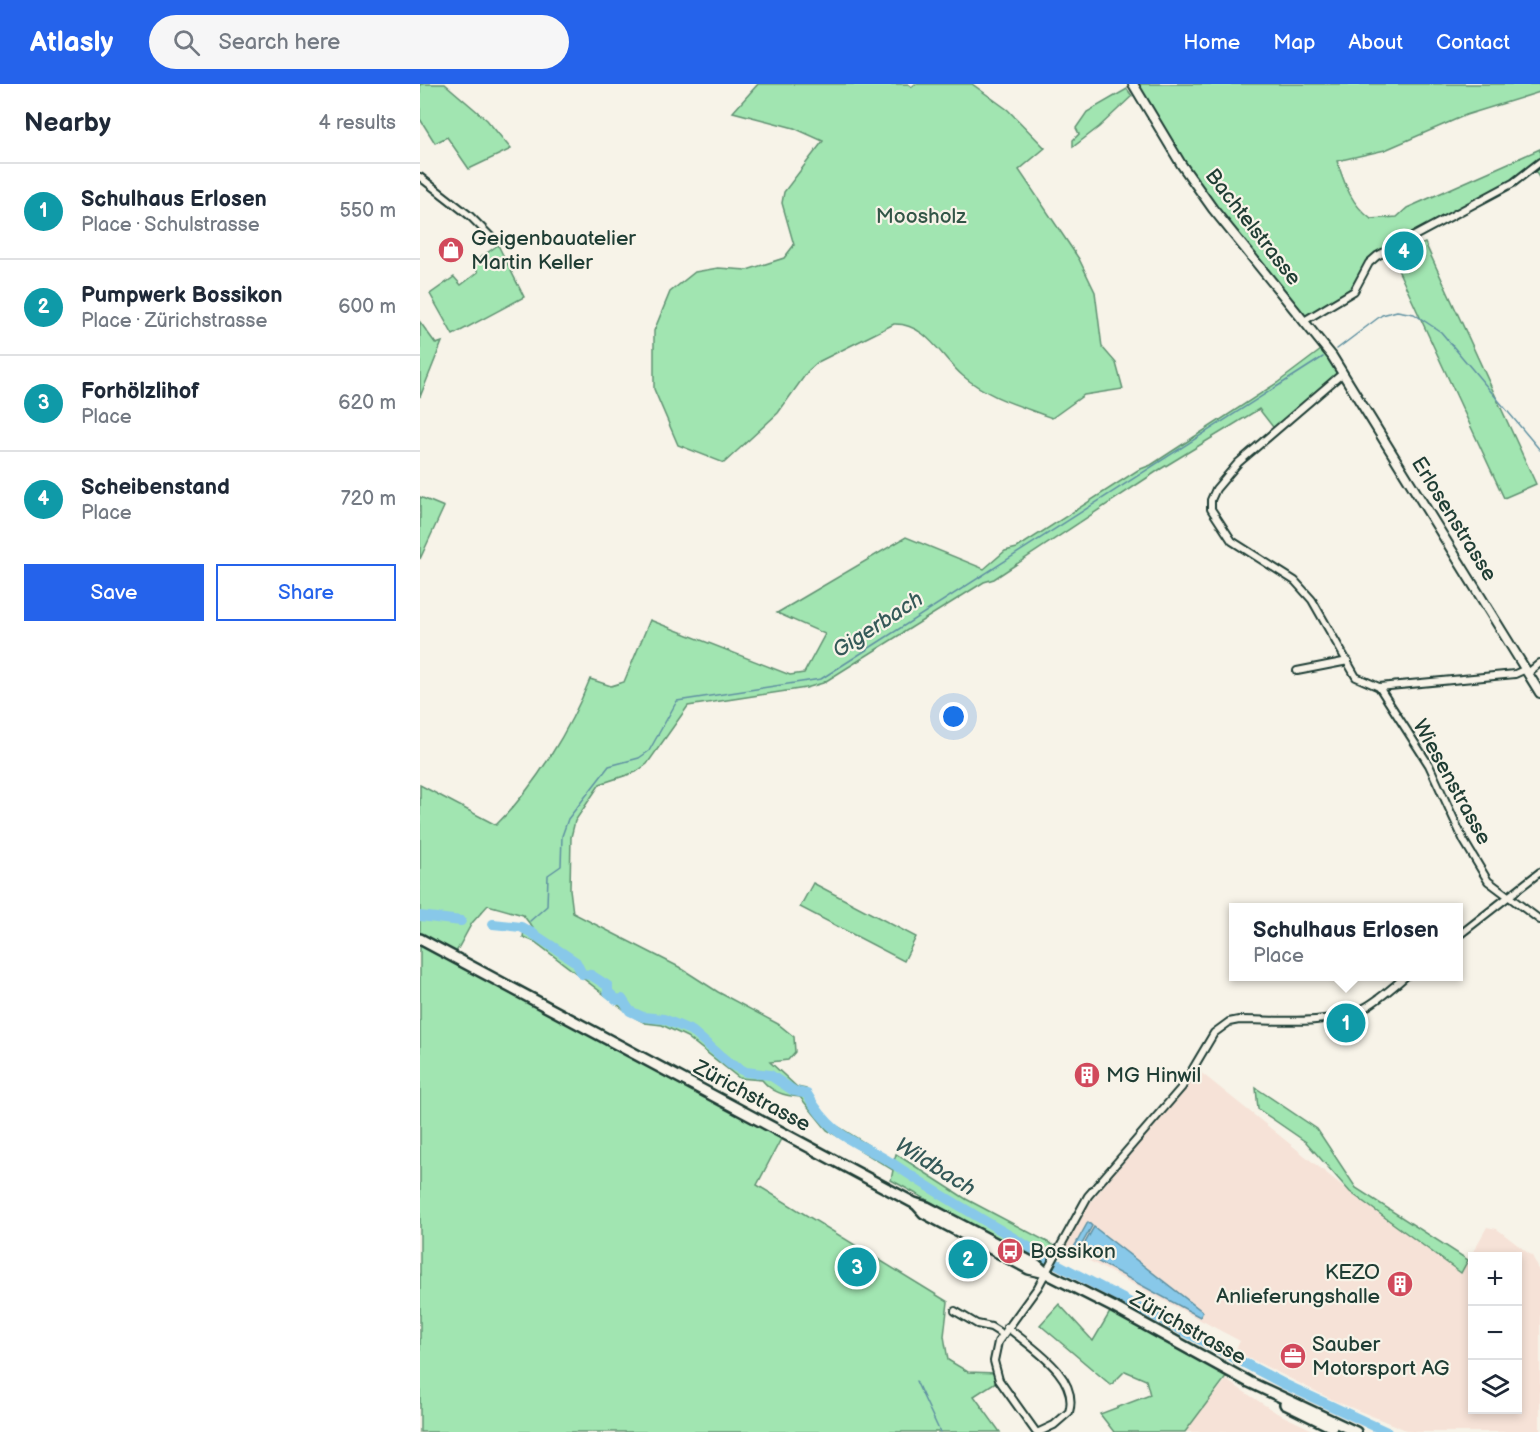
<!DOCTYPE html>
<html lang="en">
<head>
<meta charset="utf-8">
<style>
  :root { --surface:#fff; --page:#f6f6f7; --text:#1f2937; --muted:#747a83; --line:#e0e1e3; --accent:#2563eb }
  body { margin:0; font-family:"Balsamiq Sans",sans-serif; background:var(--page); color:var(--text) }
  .controls { position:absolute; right:18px; bottom:18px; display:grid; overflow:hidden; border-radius:0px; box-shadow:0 3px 9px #0003 }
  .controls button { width:54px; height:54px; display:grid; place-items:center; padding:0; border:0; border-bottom:2px solid var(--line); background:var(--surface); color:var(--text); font:30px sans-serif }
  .you { position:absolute; left:534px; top:633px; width:21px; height:21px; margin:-15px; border:4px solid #fff; border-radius:50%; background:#1a73e8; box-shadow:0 0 0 9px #1a73e833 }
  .badge { display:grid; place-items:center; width:39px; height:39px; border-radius:50%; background:var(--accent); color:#fff; font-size:20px; font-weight:700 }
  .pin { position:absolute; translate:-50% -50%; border:3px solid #fff; box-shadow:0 2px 6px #0006 }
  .popup { position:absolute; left:809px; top:819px; width:234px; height:78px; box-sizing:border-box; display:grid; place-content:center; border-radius:0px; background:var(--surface); filter:drop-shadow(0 2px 4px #0005); font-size:20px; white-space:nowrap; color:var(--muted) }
  .popup b { font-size:22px; color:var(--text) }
  .popup::after { content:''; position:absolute; left:50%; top:100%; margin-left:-12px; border:12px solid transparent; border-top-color:var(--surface) }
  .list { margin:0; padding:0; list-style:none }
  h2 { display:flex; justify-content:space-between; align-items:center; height:78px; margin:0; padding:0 24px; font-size:26px }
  h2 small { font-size:20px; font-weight:400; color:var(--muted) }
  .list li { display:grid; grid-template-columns:39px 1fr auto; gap:18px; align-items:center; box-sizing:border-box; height:96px; padding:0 24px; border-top:2px solid var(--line) }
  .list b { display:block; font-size:22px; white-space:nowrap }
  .list p { margin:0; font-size:20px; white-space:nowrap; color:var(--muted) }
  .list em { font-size:20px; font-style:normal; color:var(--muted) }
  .actions { display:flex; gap:12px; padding:18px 24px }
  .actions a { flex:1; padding:14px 0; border:2px solid var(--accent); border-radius:0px; text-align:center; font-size:21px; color:var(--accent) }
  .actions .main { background:var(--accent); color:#fff }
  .icon { flex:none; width:33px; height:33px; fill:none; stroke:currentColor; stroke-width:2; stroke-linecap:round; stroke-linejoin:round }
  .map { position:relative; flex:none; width:1120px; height:1348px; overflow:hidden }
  header { display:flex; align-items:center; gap:36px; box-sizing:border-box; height:84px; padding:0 30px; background:var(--accent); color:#fff }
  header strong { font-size:28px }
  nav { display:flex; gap:33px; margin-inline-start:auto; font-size:21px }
  .search { width:420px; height:54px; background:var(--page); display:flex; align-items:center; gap:15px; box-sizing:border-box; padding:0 21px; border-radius:33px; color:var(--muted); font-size:22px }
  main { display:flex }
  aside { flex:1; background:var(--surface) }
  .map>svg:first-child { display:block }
  .built { fill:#f6e2d7; fill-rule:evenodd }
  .green { fill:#a1e5b1; stroke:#609172; stroke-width:1.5 }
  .water { fill:#88c8e9; stroke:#5e90a1; stroke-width:1.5 }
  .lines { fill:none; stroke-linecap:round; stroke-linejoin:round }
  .stream { stroke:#5e90a1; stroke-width:1.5 }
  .river { stroke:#88c8e9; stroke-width:10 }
  .minor-casing { stroke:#1f3d34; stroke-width:10 }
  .tertiary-casing { stroke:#1f3d34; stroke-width:12 }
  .secondary-casing { stroke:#1f3d34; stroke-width:14 }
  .minor { stroke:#f7f3e8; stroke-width:6 }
  .tertiary { stroke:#f7f3e8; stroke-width:8 }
  .secondary { stroke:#f7f3e8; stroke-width:9 }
  .labels { text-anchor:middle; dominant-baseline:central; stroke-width:4.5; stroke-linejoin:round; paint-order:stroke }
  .park-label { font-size:21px; fill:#325647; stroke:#f7f3e8 }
  .street-label { font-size:21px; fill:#1f3d34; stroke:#f7f3e8 }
  .poi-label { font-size:21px; fill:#1f3d34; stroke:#f7f3e8; text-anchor:start }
  .water-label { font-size:22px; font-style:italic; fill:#345958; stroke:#f7f3e8 }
</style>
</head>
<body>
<header>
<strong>Atlasly</strong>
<div class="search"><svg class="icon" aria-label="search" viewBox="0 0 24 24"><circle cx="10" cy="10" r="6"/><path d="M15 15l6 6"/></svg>Search here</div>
<nav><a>Home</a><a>Map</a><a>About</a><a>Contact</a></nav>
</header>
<main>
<aside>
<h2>Nearby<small>4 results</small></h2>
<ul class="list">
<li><span class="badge" style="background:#0f9aa8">1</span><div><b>Schulhaus Erlosen</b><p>Place · Schulstrasse</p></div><em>550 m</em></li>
<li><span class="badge" style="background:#0f9aa8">2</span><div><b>Pumpwerk Bossikon</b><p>Place · Zürichstrasse</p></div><em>600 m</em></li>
<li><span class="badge" style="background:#0f9aa8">3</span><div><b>Forhölzlihof</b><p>Place</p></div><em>620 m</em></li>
<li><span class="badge" style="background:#0f9aa8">4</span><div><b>Scheibenstand</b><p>Place</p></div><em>720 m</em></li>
</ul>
<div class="actions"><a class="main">Save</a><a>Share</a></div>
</aside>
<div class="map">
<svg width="1120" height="1348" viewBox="0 0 1120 1348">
  <rect width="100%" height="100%" fill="#f7f3e8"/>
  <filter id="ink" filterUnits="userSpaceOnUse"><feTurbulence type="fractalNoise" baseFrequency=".0167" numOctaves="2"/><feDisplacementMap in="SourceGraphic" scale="12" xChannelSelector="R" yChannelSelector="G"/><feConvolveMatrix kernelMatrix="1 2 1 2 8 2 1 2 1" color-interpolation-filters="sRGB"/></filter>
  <g filter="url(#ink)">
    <g class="built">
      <path d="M779,987L930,1108L1041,1189L1067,1143L1077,1145L1112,1172L1120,1187V1348H991L915,1317L815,1267L820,1257L645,1164L668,1121ZM1052,1172H1098V1326H1052Z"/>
      <path d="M806,1296L857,1329L897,1348H765L791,1311L798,1306Z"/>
    </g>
    <g class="green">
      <path d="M0,0H25L67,36L91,65L49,85L27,53L15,59L0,35Z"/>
      <path d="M338,0H488L492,3L495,0H552L588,26L625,64L599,86L659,175L675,208L682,263L696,279L703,305L664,311L632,334C601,322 569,314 543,292C521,273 506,239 474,240L398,278L388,287L358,329L304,379L258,361L234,305V247L250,208L275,188L298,184L327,186L364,174L374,161L362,119L364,108L403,57L374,44L313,28Z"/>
      <path d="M713,0H1120V8L1046,31L965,66L917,77C925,101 931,120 951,135L977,133L987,124L1120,65V95L1113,84L1093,99L957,172L934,207L884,237L793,125Z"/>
      <path d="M707,5L712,12L679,43L653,63V56L659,50L656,44L667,28Z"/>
      <path d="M1005,159L1116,400L1084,414L972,173Z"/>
      <path d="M78,161L104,213L33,251L10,210L34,193L41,201L58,188L53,179Z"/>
      <path d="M0,238L16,260L22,258L0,313Z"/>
      <path d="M905,263L923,289L856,347L839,325L739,386L574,495L564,498L403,599L386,604L268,622L227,680L216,688L180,700L155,737L151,753L150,805L153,829L259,883L298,908L358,940L374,953L375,968L368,976L350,978L377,1003L386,1005L409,1037L474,1077L476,1070L546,1115L639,1164L629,1183L471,1096L473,1086L407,1046L380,1013C364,1012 352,1008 342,996L319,994L267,953L242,941L225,939L214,933L115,858L103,853L104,847L111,849L113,844L103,831L68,821L52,839L34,872L364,1049L337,1101L528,1218L524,1252L528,1276L548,1288L576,1289L579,1296L554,1312L580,1348H0V701L76,741C115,703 150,645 170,595L191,602L204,598L230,536L370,591L384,589L405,550L357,529L486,453L564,485L585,467L597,464L718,386L731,381L857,299Z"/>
      <path d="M0,413L24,423L0,475Z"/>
      <path d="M393,799L496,853L484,877L380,823Z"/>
      <path d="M836,1004L897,1045L936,1104L1048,1176L1041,1189L930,1108L886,1058L838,1025Z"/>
      <path d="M639,1220L673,1257L693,1223L810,1288L765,1348H694L680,1330L730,1311L726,1296L705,1287L691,1301L620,1241Z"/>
    </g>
    <g class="water">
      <path d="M668,1138L672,1142L658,1167L653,1165Z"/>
      <path d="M674,1143L783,1228L780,1233L660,1168Z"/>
    </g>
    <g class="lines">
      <g class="stream">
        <path d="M917,265L962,231L977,227L994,230L1021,248L1120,366"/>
        <path d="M110,837L127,822L128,791L141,782L142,752L148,735L189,682L219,674L229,667L257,617L401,595L903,273"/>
        <path d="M496,1297L520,1348"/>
      </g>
      <g class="river">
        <path d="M0,832L41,837"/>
        <path d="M73,840L101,843L112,849L156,878L162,890L171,891L188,902V908L197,916L202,915L210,927L223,933L244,935L272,947L310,980L326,988L350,991L374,1007L387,1010C415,1059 439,1056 481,1085C532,1119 585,1148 637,1180L864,1300L967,1348"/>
      </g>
      <defs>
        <g id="minor">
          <path d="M0,93L50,132L72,154"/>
          <path d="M884,237L934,207L949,179L957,172L1093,99L1120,78"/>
          <path d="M923,289L818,379L796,405L791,416V425L812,457L875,497L892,516L936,593L959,603L1009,681L1044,757L1068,797L1120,836"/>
          <path d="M877,587L928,577"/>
          <path d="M1108,589L1120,579"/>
          <path d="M959,603L1095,590L1106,585"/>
          <path d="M1038,852L1120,788"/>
          <path d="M535,1227L557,1240L571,1243L582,1250"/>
          <path d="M587,1243C610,1263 660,1292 649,1328L634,1341L619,1348"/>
          <path d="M616,1348L579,1296L574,1277L578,1258L618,1203L668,1112L762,1003L794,949L809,938L819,936C860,936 907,942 944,924C959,916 973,903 986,892"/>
        </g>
        <path id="tertiary" d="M713,0L761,80L793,125L912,272L1120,609"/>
        <g id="secondary">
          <path d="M0,855L494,1119L507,1123L617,1181L626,1189"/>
          <path d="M496,1120L504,1129L609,1185L626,1189L693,1223L829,1298L936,1348"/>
          <path d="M865,1320L912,1343"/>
        </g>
      </defs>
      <use href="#minor" class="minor-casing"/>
      <use href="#tertiary" class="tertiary-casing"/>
      <use href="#secondary" class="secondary-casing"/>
      <use href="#minor" class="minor"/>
      <use href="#tertiary" class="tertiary"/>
      <use href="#secondary" class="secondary"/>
    </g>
  </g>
  <defs>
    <symbol id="shop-disc" viewBox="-11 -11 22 22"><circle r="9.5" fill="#d1495b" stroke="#f7f3e8"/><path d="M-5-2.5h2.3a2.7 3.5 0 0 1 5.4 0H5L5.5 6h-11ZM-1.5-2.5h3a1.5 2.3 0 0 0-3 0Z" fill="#fff"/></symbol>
    <symbol id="building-disc" viewBox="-11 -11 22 22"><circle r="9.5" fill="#d1495b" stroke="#f7f3e8"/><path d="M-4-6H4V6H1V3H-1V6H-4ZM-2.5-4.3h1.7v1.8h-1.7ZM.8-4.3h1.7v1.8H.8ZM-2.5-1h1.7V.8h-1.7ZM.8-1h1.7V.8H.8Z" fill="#fff"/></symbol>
    <symbol id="bus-disc" viewBox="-11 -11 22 22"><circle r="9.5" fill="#d1495b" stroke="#f7f3e8"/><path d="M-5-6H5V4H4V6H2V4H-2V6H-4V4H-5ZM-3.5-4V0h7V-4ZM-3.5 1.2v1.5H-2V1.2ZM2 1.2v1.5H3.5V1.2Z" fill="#fff"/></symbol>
    <symbol id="office-disc" viewBox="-11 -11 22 22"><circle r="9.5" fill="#d1495b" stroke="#f7f3e8"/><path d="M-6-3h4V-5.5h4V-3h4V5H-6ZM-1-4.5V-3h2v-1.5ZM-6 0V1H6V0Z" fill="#fff"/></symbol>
  </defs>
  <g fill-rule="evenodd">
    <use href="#shop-disc" x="16" y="151" width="30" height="30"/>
    <use href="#building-disc" x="652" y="976" width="30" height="30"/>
    <use href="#bus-disc" x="575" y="1152" width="30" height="30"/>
    <use href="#building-disc" x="965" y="1185" width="30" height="30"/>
    <use href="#office-disc" x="858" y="1257" width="30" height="30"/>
  </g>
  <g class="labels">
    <g class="park-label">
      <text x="501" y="132">Moosholz</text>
    </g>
    <g class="street-label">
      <text transform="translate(833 143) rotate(52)">Bachtelstrasse</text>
      <text transform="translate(1034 435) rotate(58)">Erlosenstrasse</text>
      <text transform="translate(1032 698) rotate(61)">Wiesenstrasse</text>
      <text transform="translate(332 1012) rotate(28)">Zürichstrasse</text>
      <text transform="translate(768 1244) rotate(29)">Zürichstrasse</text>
    </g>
    <g class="poi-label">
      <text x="51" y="154">Geigenbauatelier<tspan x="51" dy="24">Martin Keller</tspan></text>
      <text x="686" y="991">MG Hinwil</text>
      <text x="610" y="1167">Bossikon</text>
      <text x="960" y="1188" text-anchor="end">KEZO<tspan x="960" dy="24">Anlieferungshalle</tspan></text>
      <text x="892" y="1260">Sauber<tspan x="892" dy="24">Motorsport AG</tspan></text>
    </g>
    <g class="water-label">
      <text transform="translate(458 541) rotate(-33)">Gigerbach</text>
      <text transform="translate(515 1083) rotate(32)">Wildbach</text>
    </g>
  </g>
</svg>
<div class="controls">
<button>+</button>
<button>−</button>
<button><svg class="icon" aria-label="layers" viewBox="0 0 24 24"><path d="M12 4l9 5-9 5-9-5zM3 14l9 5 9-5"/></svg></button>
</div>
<div class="you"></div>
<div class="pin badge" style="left:926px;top:939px;background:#0f9aa8">1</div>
<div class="popup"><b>Schulhaus Erlosen</b>Place</div>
<div class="pin badge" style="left:548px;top:1175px;background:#0f9aa8">2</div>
<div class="pin badge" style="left:437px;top:1183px;background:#0f9aa8">3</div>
<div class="pin badge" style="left:984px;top:167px;background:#0f9aa8">4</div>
</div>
</main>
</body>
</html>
